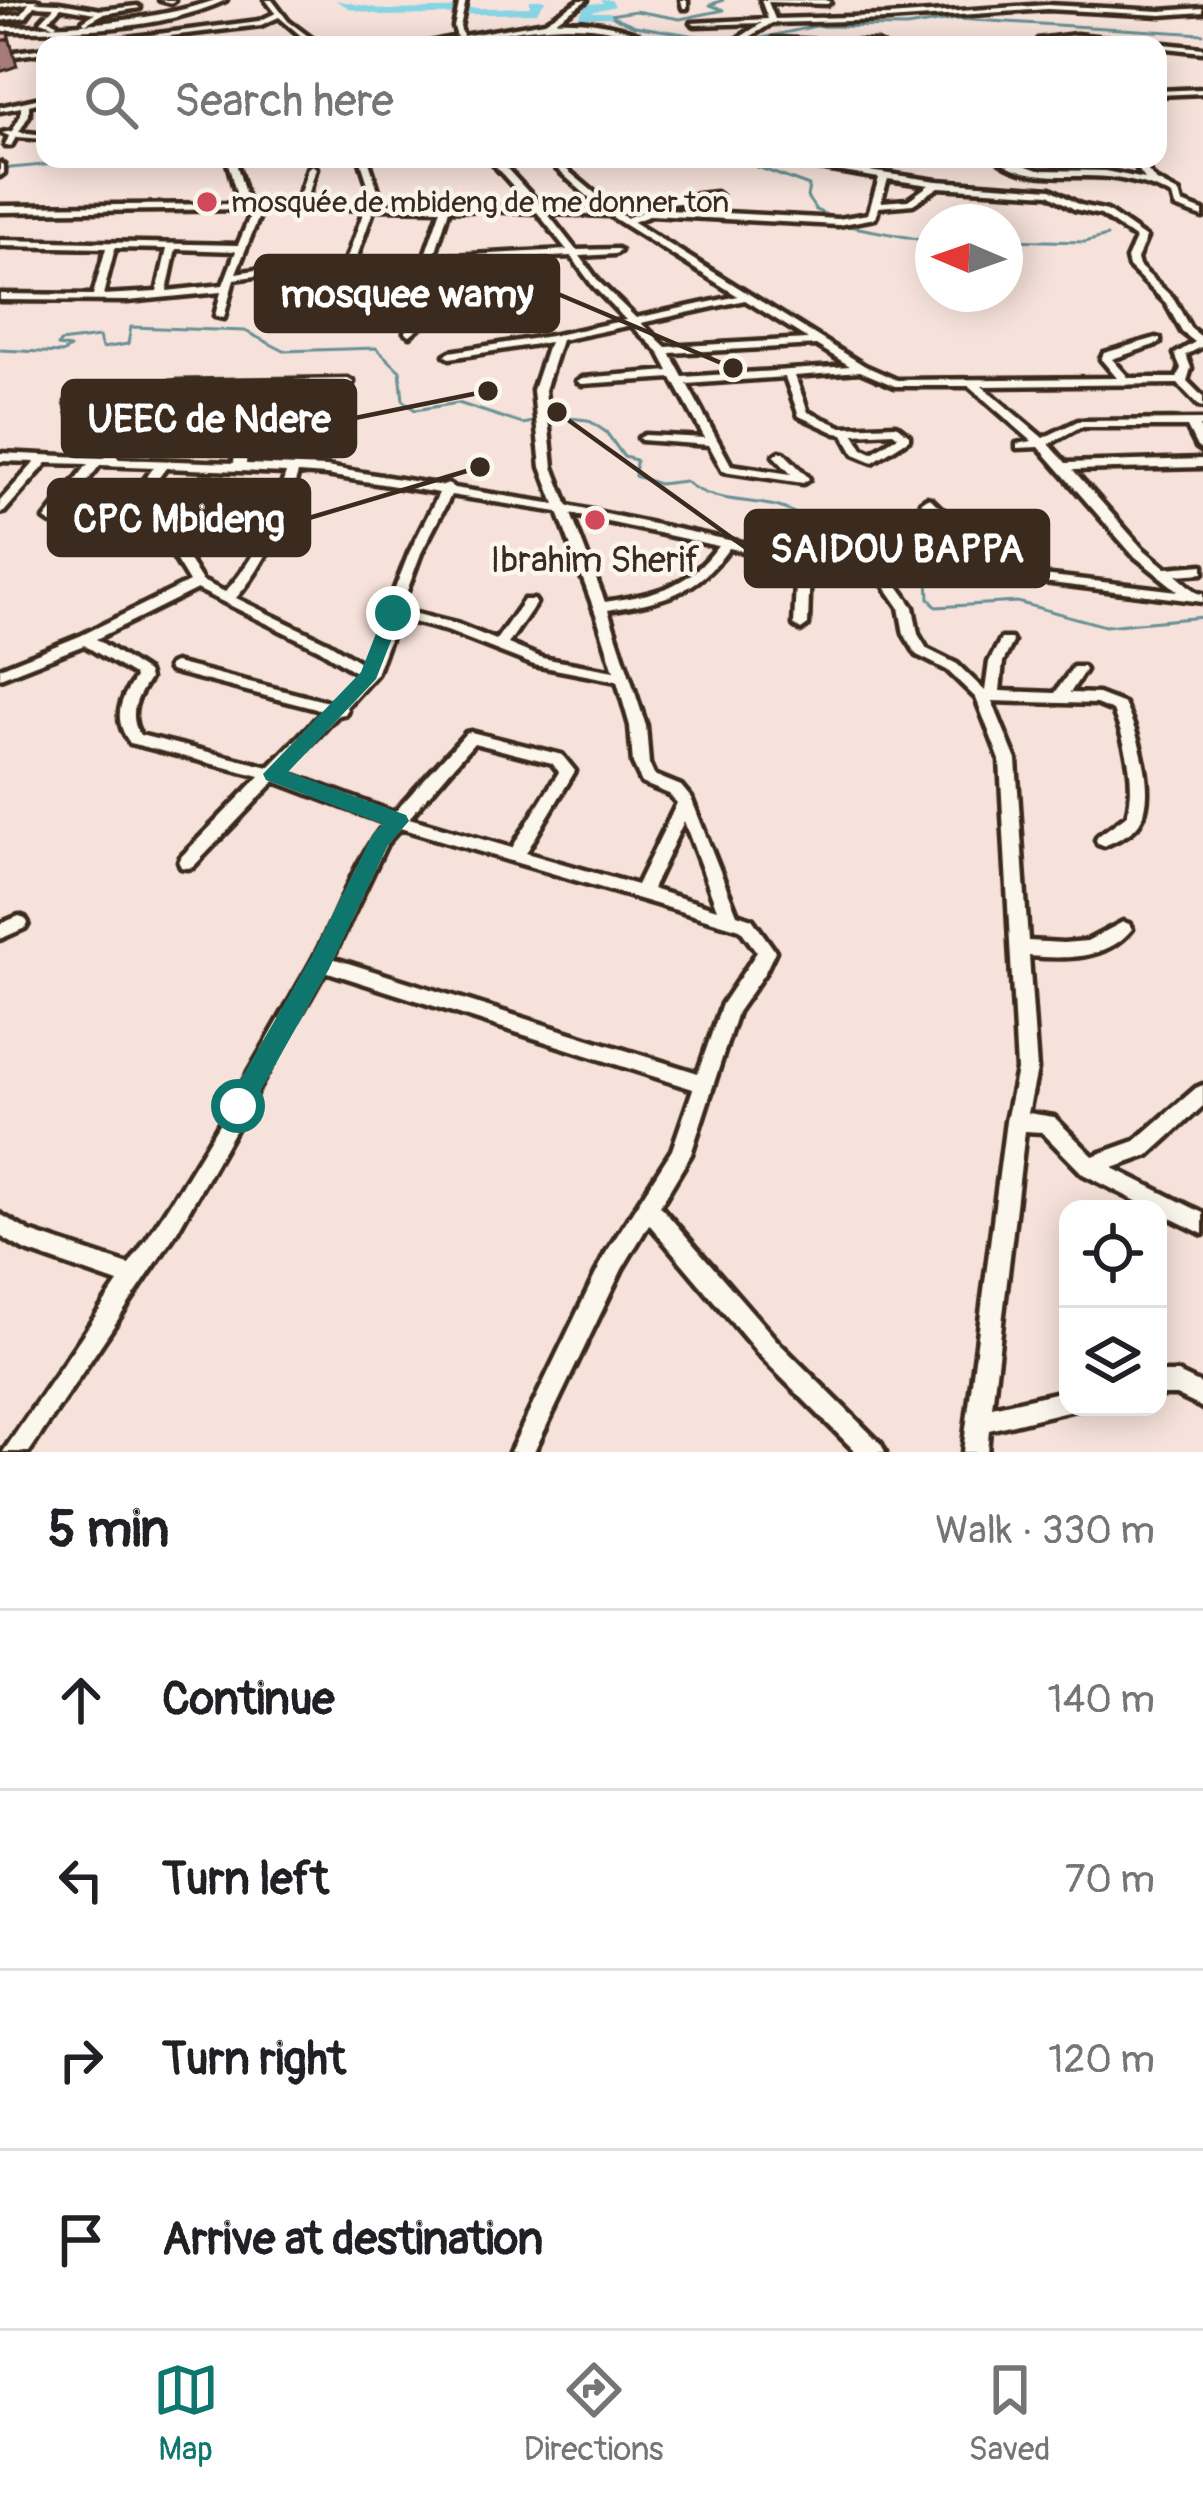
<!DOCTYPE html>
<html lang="en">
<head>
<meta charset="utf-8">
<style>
  :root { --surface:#fff; --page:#f2f2f2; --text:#202124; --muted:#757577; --line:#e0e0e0; --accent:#0f766e }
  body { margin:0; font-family:Pangolin,sans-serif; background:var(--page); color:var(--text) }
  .controls { position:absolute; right:36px; bottom:36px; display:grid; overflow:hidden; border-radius:24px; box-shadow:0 6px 30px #0003 }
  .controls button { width:108px; height:108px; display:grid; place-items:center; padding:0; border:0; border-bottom:3px solid var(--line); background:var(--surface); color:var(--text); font:60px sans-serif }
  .compass { position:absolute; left:915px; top:204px; width:108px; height:108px; border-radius:50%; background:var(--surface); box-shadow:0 6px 30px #0003; rotate:272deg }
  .stop { position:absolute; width:36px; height:36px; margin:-27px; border:9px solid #0f766e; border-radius:50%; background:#fff }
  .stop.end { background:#0f766e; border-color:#fff; box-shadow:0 3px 12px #0008 }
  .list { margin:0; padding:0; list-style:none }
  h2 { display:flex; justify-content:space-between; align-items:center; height:156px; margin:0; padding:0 48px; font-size:51px }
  h2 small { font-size:39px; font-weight:400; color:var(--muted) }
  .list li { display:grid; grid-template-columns:78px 1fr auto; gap:36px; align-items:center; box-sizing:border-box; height:180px; padding:0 48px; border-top:3px solid var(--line) }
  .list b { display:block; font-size:45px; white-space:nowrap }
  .list em { font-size:39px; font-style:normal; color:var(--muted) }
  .icon { flex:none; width:66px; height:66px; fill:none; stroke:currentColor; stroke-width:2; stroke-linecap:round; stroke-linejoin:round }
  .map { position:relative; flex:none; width:1203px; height:1452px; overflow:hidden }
  .search { position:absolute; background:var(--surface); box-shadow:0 6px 30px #0003; left:36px; right:36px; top:36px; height:132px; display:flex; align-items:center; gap:30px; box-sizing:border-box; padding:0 42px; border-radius:24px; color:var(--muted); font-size:45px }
  .sheet { height:876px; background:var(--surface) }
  nav { display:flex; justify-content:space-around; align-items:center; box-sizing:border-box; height:168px; border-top:3px solid var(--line); background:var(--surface); font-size:33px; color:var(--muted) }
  nav a { display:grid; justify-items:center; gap:6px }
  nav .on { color:var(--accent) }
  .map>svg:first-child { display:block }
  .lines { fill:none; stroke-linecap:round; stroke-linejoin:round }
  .stream { stroke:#689095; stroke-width:3 }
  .river { fill:#86d4e4; fill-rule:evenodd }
  .minor-casing { stroke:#3b2a1e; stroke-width:9 }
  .minor { fill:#fbf7ec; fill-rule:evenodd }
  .shaded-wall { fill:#a57c7a; stroke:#3b2a1e; stroke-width:3 }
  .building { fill:#ecb1af; stroke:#3b2a1e; stroke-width:3 }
  .route { fill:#0f766e }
  .poi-dot { fill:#d1495b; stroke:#fbf7ec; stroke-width:4.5 }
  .labels { text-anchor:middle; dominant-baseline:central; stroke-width:9; stroke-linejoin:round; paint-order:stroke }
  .far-poi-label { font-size:30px; fill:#3b2a1e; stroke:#fbf7ec; text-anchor:start }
  .poi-label { font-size:36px; fill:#3b2a1e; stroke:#fbf7ec }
  .leader { fill:none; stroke:#3b2a1e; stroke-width:4.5 }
  .callout-dot { fill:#3b2a1e; stroke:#fbf7ec; stroke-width:4.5 }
  .callout { fill:#3b2a1e; stroke:#3b2a1e; stroke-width:4.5 }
  .callout-label { font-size:39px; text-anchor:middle; font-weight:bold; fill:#fff }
</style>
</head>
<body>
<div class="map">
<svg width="1203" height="1452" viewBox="0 0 1203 1452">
  <rect width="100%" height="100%" fill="#f6e2da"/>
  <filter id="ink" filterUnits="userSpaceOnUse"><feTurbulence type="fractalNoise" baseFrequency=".00833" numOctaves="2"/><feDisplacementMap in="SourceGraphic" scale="24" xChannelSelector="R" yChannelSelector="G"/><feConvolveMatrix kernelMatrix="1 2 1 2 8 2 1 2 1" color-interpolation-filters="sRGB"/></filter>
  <g filter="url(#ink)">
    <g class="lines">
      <g class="stream">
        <path d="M609,15L635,26L739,43L816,26L906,27L957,19L1203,34"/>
        <path d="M609,15L636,11L680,19L724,10L710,5L723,0"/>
        <path d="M736,159L809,186L807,197L816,210L832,217V223L933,242"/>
        <path d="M0,169L108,159"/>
        <path d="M1005,240L1085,242L1107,236"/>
        <path d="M0,350L62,353L70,348L58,346L60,342L99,337L102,348L128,344L131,327L245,331L284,351L376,348L400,371L403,400L415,410L458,403L523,424L559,417L588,420L606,432L624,457L636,460L635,476L659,484L685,481C708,502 745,499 775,506C793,510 810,522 827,530C868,549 889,547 928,580L929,598L936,607L1017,602L1105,626L1203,617"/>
      </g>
      <g class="river">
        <path d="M335,0L386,10L530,7V0H546L536,13L386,16L351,9Z"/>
        <path d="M601,0H611L615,6L591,12H609L613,17L577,18L587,4L603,3Z"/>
      </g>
      <defs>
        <g id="minor">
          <path d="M24,0H39L35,2L59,3L101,10L137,6L140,8L103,14L85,24L83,21L95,13L61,7L49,20L57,23L55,26L41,21L54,7L34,6L26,17L0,21V17L22,14L29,3L0,8V4Z"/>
          <path d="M160,0H174V1L171,3Z"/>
          <path d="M216,0H226C158,31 74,31 0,31V27C74,26 146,23 216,0Z"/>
          <path d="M266,0H272L288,21L320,45H312L279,17L261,25L95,45H73L259,21L276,13Z"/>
          <path d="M460,0H466L460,27L463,36L545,22L580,0H587L556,21C585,20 611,24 638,34L643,45H635L633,36C576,17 522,29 465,40L466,43L462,45L458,41L421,45L457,37L454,27Z"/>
          <path d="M681,0H687V8H683Z"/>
          <path d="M761,0H826L830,2L827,4L768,2L775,19L888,16L1047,5L1161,11L1203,8V12L1161,15L1047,9L888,20L772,23L737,45H728L762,23L695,25L692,23L768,19Z"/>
          <path d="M1076,35L1203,48V52L1158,47V45L1076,39L1042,42L1038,40Z"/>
          <path d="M773,39L877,43L881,45L771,42Z"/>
          <path d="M45,48V52L0,58V54Z"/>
          <path d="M1203,89V93L1158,95V91Z"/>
          <path d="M45,97V101L29,105V115L19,132L45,135V139L16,137L11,146H5L9,136L2,133L12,131L21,115V107L0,111V107Z"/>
          <path d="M227,159H235L248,204L297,203L308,168L312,165L316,168L306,203H367L371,193L360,159H368L379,193L376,203L532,207L489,159H498L542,207L602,209L557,169L556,167L560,164L609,205L716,193L720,196L716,199L614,210L626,218L650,209L838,219L868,214L879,178L778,161L786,159L937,181L1051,189L1080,205L1107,211L1146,238L1137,259L1139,266L1174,299L1190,328L1203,338V346L1186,355L1191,368L1187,381L1203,397V407L1199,406L1178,384L982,386L1043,438L1078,421L1203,420V426H1199L1203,435V451L1197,447L1187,427H1080L1049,444L1066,463L1203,459V467L1073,470L1142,548L1166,568L1203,565V573L1176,575L1197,593L1203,594V602L988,575L886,569L913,607L918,634L927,649L957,664L985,691L989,662L1001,639H1011L1013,642L1003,662L1000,691L1055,693L1073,667H1083L1085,670L1070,693L1098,694L1124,704C1138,732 1160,799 1137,826C1129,835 1115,841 1104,846L1098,844L1096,840L1098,836L1127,815C1137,782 1126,743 1113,711L1096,704L992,701L1016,760L1028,941L1063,943L1087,941L1123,922L1129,924L1132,929C1107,960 1065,959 1029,956L1037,1070L1028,1113L1054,1117L1093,1156L1135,1141L1196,1088L1203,1085V1106L1149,1155L1113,1168L1203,1213V1234L1158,1212V1209H1152L1083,1174L1042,1132L1025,1131L992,1407L1068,1390V1407H1077L1076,1409L989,1430L987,1452H963L1006,1121L1017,1070L1000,760L976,698L947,670L917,655L904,634L899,607L872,568L810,564L808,625L801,630L794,625L797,563L729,548C696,595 662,601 608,610L646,726L649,764L654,775L681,786L691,798L737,914L752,919L775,951L765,972L737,1012L691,1154L660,1206L778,1342L881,1444L885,1452H856L762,1358L649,1224L622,1269L534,1452H510L606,1253L672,1150L693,1089L325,971L176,1233L29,1452H3L118,1283L24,1250L0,1236V1214L30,1232L129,1265C196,1169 254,1064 312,962C336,919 354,859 386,823L275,781L193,867L187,868L181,867L179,862L181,857L260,776L130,743C113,719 119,701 135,678L134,675L84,645L0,678V668L80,636L189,582L135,493L154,467L100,465L55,522L51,523L45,519L88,464L47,463L4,512L0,513V501L35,462L0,461V453L105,458L71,417L67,402L114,389L179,382L348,379L353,382L352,384L321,387L251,385L246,464L326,467L443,486L448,484L454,488L555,504L541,467L533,390L549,342L450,358L445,355L450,352L556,335L626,320L593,286L571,256L511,259L523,295L519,302L464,309L445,305L410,335L405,332L406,330L435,303L416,299L345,294V312L336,314L335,291L365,208L262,209L236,273L283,266L288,269L283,272L234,279L224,318L215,316L221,292L128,301L0,300V294L93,295L106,248L0,246V240L238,245L253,209L0,212V206L239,204ZM888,179L929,185L908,200L881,202ZM939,187L1049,194L1074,209L1101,215L1136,239L1127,259L1129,267L1166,303L1182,332L1195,342L1175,354L1181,368L1177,378H1129L1112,359L1160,343V339L1156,338L1104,353L1101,359L1117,378L897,380L865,366L633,222L651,215L838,225L875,218L879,207L913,204ZM374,208L441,209L412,293L346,288ZM449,209L537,212L567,250L434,257ZM547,213L609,215L738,296L636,318L599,282L580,256L615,254L620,251L618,249L576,250ZM115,248L167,249L157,292L103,295ZM176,249L236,251L223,285L167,291ZM502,259L513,295L512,297L464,303L422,294L432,263ZM745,300L808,339L666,347L641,323ZM631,325L659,352L669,371L582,378L577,381L582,384L672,378L705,438L645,435L639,438L641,440L709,445L723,471L803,483L809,479L807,476L784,453L780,452L774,456L791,474L731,465L687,384L785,377L799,416L836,433L843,434L854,454L873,462L909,439V435L896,425L842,427L808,412L795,376L860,371L895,386H969L1032,441L1017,444V448L1039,447L1132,554L1178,591L967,566L954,521L931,499L927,498L921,502L942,522L954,565L804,556L568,506L553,467L545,390L561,340ZM816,345L850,366L683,377L670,353ZM240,385L234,463L119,459L83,416L79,404L157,390ZM893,432L898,436L872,453L863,449L854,434ZM166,468L286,473C272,518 258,557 225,592L202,581L147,493ZM298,473L326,475L439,493L409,553L365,665L329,643L236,598C269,561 284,520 298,473ZM451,495L558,512L597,617L614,671L542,658L508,644L536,603L534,600H524L496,640L456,624L400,610L421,553ZM571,514L718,546C687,589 654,594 605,602ZM197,589L319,649L360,675L332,703L175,663L170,665L168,668L170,671L324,711L269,767L140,735C127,714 137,697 149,679L147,672L96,639ZM397,618L447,631L534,665L617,681L630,726L633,764L642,783L669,794L677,803L637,885L526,853L575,771L562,755L471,732L466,733L394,813L284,772L338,715L345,714L347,710L346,707L376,674ZM474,743L552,763L559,772L512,848L409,818ZM684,821L717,909L652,889ZM400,828L740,929L757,952L722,1004L698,1073L332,958L386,844Z"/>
          <path d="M997,159H1007L1038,170L1105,171L1145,179L1131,159H1139L1155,180L1179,193L1182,203L1203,211V217L1175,207L1172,196C1152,185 1131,180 1108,177C1070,173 1030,183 997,159Z"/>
          <path d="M0,163L4,166V173L0,176Z"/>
          <path d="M19,916L25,918L28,923L25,928L0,939V924Z"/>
          <path d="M1158,1373H1178L1203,1385V1408L1176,1395H1158Z"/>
        </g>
      </defs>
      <use href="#minor" class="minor-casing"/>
      <use href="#minor" class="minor"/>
    </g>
    <path class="shaded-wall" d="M8,33L17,66L0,72V41Z"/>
    <path class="building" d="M0,33H8L9,39L0,41Z"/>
  </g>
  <path class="route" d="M393,607L402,613L376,679L288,772L406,815L409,821L388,845L329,969L247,1115L238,1118L226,1106L230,1098L312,956L373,834L383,824L266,780L263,774L361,672L384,613Z"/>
  <g class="poi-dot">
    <circle cx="207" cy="202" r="12"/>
    <circle cx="595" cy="520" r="12"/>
  </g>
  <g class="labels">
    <g class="far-poi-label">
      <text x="231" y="202">mosquée de mbideng de me donner ton</text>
    </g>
    <g class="poi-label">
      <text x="595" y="560">Ibrahim Sherif</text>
    </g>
  </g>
  <path class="leader" d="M733 368L558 294M488 391L355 418M480 467L309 518M557 412L746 548"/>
  <g class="callout-dot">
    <circle cx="733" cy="368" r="12"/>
    <circle cx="488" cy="391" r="12"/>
    <circle cx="480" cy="467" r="12"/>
    <circle cx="557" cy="412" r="12"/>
  </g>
  <g class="callout">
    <rect x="256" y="256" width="302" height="75" rx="12"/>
    <rect x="63" y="381" width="292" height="75" rx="12"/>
    <rect x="49" y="480" width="260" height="75" rx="12"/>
    <rect x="746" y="511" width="302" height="75" rx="12"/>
  </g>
  <g class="callout-label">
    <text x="407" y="307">mosquee wamy</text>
    <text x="209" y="432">UEEC de Ndere</text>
    <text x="179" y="532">CPC Mbideng</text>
    <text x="897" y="562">SAIDOU BAPPA</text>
  </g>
</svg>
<div class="controls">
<button><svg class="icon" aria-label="locate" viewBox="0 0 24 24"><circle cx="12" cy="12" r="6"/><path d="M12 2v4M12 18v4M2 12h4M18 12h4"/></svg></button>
<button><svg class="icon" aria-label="layers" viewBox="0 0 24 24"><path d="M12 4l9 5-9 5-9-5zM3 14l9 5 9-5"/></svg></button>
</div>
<svg class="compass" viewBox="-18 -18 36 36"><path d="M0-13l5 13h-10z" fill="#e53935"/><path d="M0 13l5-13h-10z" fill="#757577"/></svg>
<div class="stop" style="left:238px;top:1106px"></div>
<div class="stop end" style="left:393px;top:613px"></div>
<div class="search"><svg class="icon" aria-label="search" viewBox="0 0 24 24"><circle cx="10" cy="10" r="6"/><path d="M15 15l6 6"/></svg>Search here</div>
</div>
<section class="sheet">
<h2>5 min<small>Walk · 330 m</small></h2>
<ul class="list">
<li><svg class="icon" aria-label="ahead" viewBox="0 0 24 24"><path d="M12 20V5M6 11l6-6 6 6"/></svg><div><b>Continue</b></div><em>140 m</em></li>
<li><svg class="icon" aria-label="left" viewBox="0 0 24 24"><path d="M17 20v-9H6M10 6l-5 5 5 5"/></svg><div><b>Turn left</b></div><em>70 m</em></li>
<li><svg class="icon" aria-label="right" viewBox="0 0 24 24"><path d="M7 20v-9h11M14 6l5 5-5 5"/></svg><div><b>Turn right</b></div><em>120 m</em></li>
<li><svg class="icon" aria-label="arrive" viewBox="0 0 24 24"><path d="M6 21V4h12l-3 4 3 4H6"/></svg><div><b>Arrive at destination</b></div></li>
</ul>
</section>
<nav>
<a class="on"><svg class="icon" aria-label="map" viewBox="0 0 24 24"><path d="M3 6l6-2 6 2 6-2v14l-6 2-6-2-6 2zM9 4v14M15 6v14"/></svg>Map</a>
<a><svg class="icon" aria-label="directions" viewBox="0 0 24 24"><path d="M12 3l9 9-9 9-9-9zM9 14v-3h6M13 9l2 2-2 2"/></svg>Directions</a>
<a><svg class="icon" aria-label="saved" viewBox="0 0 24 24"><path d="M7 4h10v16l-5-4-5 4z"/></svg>Saved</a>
</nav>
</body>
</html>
